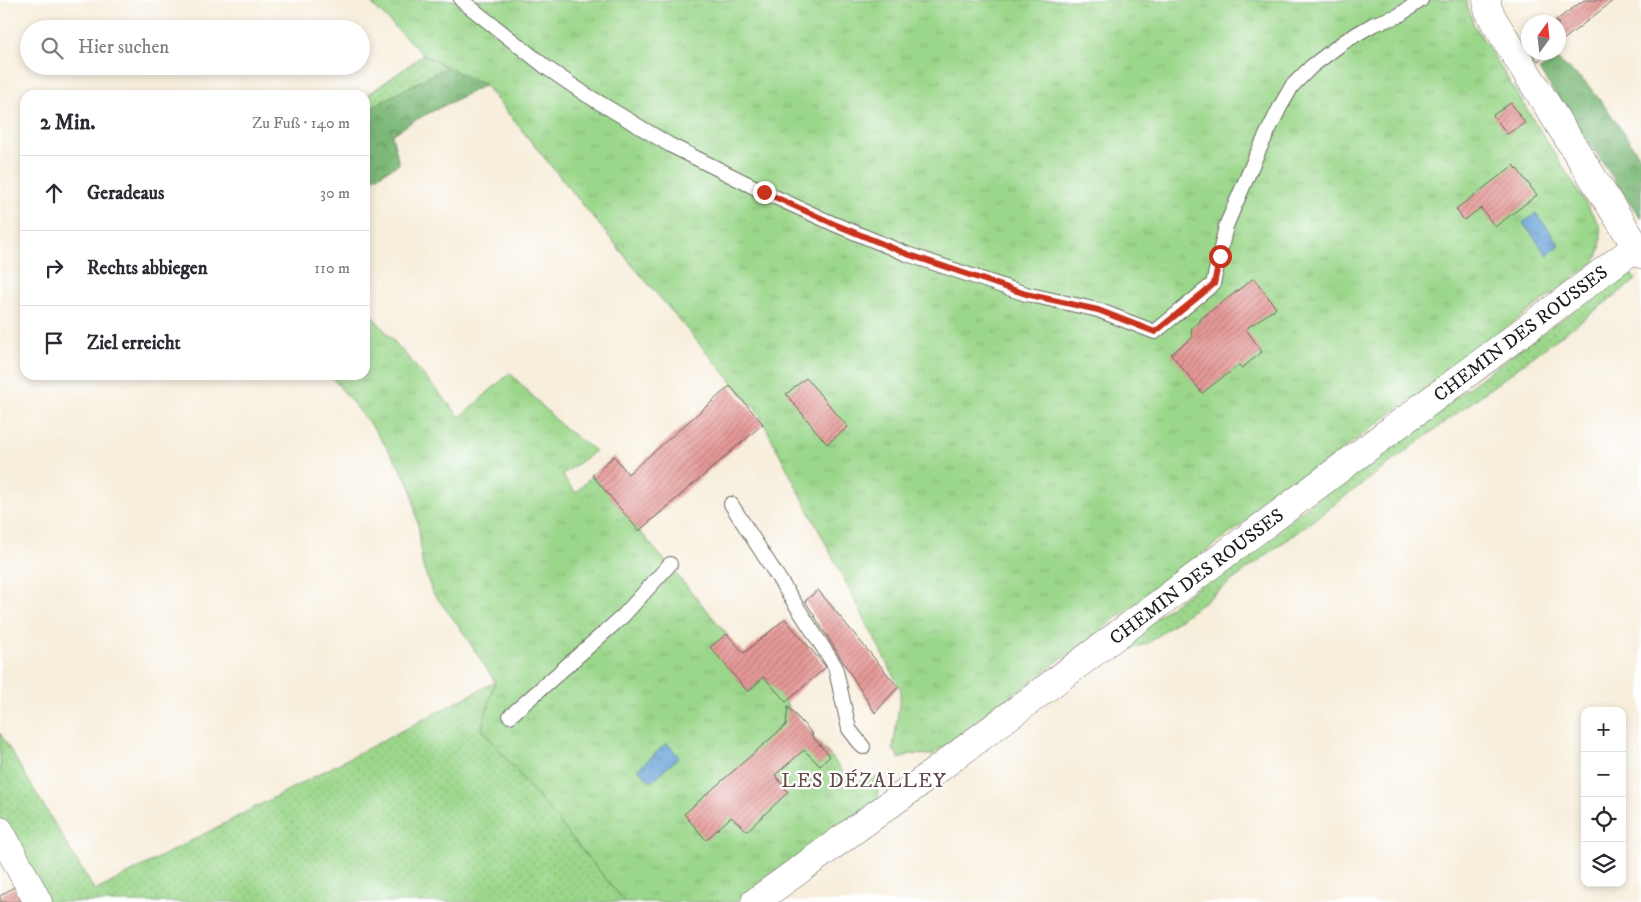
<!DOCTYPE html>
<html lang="de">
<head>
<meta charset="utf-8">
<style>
  :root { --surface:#fff; --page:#f2f2f3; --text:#2b2b33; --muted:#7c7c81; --line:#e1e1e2 }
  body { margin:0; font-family:"IM FELL DW Pica",serif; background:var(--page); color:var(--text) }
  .controls { position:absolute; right:15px; bottom:15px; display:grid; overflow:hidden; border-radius:10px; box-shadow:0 2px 8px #0003 }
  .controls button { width:45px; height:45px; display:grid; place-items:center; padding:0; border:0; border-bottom:1px solid var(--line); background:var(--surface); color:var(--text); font:25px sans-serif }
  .compass { position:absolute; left:1521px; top:15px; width:45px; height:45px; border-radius:50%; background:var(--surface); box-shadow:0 2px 8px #0003; rotate:15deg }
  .stop { position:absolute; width:15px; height:15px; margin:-11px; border:4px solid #c8321e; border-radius:50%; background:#fff }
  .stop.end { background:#c8321e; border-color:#fff; box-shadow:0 1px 5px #0008 }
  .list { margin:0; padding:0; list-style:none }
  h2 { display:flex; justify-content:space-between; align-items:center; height:65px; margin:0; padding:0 20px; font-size:21px }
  h2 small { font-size:16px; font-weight:400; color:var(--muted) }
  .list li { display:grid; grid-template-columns:32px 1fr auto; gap:15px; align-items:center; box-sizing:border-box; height:75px; padding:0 20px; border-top:1px solid var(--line) }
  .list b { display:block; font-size:19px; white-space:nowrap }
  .list em { font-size:16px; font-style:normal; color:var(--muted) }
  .icon { flex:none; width:28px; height:28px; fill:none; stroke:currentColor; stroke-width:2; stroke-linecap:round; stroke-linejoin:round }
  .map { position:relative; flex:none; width:1641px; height:902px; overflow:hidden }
  .search { position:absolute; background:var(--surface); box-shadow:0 2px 8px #0003; left:20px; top:20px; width:350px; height:55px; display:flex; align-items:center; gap:12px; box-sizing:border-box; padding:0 18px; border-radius:28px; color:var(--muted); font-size:19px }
  .panel { position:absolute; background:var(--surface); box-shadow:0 2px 8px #0003; left:20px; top:90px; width:350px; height:290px; border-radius:15px }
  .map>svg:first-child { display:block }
  .grass { fill:url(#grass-dots); stroke:#5c7a54 }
  .forest { fill:url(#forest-crowns); stroke:#4c6a4a }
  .park { fill:url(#park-tufts); stroke:#5c7a54 }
  .water { fill:url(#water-ripples); stroke:#415e79 }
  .building { fill:url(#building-hatch) }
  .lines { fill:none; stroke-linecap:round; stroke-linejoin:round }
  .service-casing { stroke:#69665f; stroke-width:16 }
  .minor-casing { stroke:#69665f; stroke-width:29 }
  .tertiary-casing { stroke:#69665f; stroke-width:29 }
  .service { stroke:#fff; stroke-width:14 }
  .minor { stroke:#fff; stroke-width:28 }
  .tertiary { stroke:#fff; stroke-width:28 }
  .route { stroke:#c8321e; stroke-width:6 }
  .labels { text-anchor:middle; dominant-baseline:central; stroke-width:4.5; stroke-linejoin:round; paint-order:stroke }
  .street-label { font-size:19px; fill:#1c1c1c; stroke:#fff }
  .neighbourhood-label { font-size:20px; letter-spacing:1px; fill:#624847; stroke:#fff }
</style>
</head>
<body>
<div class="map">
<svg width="1641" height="902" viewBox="0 0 1641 902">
  <defs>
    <pattern id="grass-dots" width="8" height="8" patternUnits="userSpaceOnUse" patternTransform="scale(1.25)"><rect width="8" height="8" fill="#9bd78b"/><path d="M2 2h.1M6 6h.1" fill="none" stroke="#85b877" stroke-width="1.8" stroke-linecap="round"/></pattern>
    <pattern id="forest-crowns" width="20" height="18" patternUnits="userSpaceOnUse" patternTransform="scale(1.25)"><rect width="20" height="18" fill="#7cb877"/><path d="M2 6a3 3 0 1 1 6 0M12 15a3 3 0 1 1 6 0" fill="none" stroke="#659561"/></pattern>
    <pattern id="park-tufts" width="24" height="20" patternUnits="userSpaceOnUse" patternTransform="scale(1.25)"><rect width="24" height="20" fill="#9bd78b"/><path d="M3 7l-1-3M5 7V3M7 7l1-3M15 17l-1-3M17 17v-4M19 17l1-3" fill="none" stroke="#85b877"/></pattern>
    <pattern id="water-ripples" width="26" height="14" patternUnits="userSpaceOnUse" patternTransform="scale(1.25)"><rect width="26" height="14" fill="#66a1d6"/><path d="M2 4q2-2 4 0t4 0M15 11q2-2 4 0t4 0" fill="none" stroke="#5382ad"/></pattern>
    <pattern id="building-hatch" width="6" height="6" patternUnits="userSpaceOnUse" patternTransform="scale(1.25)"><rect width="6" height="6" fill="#e59997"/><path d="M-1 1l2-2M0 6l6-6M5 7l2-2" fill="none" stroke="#b97c7a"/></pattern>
  </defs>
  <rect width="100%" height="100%" fill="#fff"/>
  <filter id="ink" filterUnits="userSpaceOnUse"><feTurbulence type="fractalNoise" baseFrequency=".02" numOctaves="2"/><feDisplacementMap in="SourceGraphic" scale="10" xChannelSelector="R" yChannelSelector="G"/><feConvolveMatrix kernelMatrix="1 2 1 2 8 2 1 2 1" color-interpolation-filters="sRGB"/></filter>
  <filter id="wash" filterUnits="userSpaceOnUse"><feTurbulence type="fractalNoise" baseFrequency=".0096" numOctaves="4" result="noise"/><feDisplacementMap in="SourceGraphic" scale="20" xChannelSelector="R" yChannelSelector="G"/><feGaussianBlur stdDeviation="1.12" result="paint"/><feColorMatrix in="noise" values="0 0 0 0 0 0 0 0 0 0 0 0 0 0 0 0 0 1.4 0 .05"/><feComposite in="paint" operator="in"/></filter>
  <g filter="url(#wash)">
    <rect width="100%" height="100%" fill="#f7eedc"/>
    <g class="grass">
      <path d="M423,55L447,67L365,111V97Z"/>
      <path d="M1629,272L1636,280L1147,644L1104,656L1624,273Z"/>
      <path d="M495,682L482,729L625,902H44L0,817V733L95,891Z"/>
    </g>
    <g class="forest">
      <path d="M472,53L634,267L485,85L413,121L392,135L399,164L365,183V111Z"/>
      <path d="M1558,60L1586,83L1608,110L1641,158V219L1539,70Z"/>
    </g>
    <g class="park">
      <path d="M368,0H1467V4L1474,25L1600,226C1602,239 1601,249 1595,262L932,755L910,754L900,759L893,749L901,690L759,414L634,267L485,85L423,55Z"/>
      <path d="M365,308L460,417L510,373L563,427L595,451L562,475L576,493L592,475L727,634L711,647L748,692L764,677L786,702L788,707L813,734L811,735C817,742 824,748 830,755C847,776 849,789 880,776L877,795L878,798L736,902H625L482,729L495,682L459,626L432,592L422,563L419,530L411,488L396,461L371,425L330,375H365Z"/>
    </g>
    <g class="water">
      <path d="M1536,213L1560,245L1547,255L1523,223Z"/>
      <path d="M667,743L679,757L651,782L638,769Z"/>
    </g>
    <g id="blocks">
      <g class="building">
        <path d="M1584,0H1614L1558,44V22H1554Z"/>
        <path d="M1531,52H1549L1538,61Z"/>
        <path d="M1511,103L1525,123L1507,134L1493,115Z"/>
        <path d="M1514,165L1537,195L1495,227L1481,208L1464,220L1456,209Z"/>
        <path d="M1254,278L1276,308L1246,329L1262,352L1242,368L1239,365L1202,393L1171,354L1193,337L1191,334L1192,327L1201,321L1199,320Z"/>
        <path d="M806,378L848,427L827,444L786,394Z"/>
        <path d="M730,386L763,424L639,531L592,475L614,456L628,474Z"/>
        <path d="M818,590L898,687L875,713L805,601Z"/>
        <path d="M785,619L826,667L786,702L764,677L748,692L710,647L727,634L744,653Z"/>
        <path d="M788,707L813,734L811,735L830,756L820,766L804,750L775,775L788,792L747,831L731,817L706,840L684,814L786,725Z"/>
        <path d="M14,887L24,902H0V896Z"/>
      </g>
    </g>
  </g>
  <g filter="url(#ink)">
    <use href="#blocks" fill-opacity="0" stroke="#69665f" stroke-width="1"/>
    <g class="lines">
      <defs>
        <g id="service">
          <path d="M461,0L547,68L585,94L670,145L764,192L834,224L907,254L1026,294L1098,310L1155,332L1213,284L1226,226L1257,154L1280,107L1292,86L1312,66L1345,41L1374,24L1398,16L1421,0"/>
          <path d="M731,504L835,666L849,729L863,747"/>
          <path d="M510,716L623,616L670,564"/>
        </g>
        <g id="minor">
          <path d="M0,831L38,902"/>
          <path d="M755,902L922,781L1636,247"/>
        </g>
        <path id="tertiary" d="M1487,0L1488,9L1494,21L1641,254"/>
      </defs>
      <use href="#service" class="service-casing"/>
      <use href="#minor" class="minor-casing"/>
      <use href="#tertiary" class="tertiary-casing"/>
      <use href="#service" class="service"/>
      <use href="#minor" class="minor"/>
      <use href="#tertiary" class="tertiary"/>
    </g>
  </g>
  <g class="lines" filter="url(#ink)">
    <path class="route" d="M764,192L834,224L907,254L1026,294L1098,310L1155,332L1214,284L1220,256"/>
  </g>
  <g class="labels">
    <g class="street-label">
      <text transform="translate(1521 334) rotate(-37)">CHEMIN DES ROUSSES</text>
      <text transform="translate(1197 577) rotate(-37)">CHEMIN DES ROUSSES</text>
    </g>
    <g class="neighbourhood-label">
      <text x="864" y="781">LES DÉZALLEY</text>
    </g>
  </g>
</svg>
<div class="controls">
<button>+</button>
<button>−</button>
<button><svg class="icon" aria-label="locate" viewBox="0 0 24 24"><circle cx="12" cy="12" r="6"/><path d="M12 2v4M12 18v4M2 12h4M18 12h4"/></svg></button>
<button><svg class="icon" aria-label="layers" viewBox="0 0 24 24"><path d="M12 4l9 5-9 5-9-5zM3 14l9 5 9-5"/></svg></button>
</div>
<svg class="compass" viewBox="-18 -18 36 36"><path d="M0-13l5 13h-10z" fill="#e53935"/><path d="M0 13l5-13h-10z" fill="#7c7c81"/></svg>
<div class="stop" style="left:1220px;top:256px"></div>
<div class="stop end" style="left:764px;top:192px"></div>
<div class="search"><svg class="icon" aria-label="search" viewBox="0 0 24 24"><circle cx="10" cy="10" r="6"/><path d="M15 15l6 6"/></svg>Hier suchen</div>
<section class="panel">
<h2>2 Min.<small>Zu Fuß · 140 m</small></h2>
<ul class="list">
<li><svg class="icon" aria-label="ahead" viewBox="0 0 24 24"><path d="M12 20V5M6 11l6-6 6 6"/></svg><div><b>Geradeaus</b></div><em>30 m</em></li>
<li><svg class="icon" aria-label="right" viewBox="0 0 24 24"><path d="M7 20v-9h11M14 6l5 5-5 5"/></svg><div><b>Rechts abbiegen</b></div><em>110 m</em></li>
<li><svg class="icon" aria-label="arrive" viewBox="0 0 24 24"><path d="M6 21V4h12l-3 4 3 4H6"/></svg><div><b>Ziel erreicht</b></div></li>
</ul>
</section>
</div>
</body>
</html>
